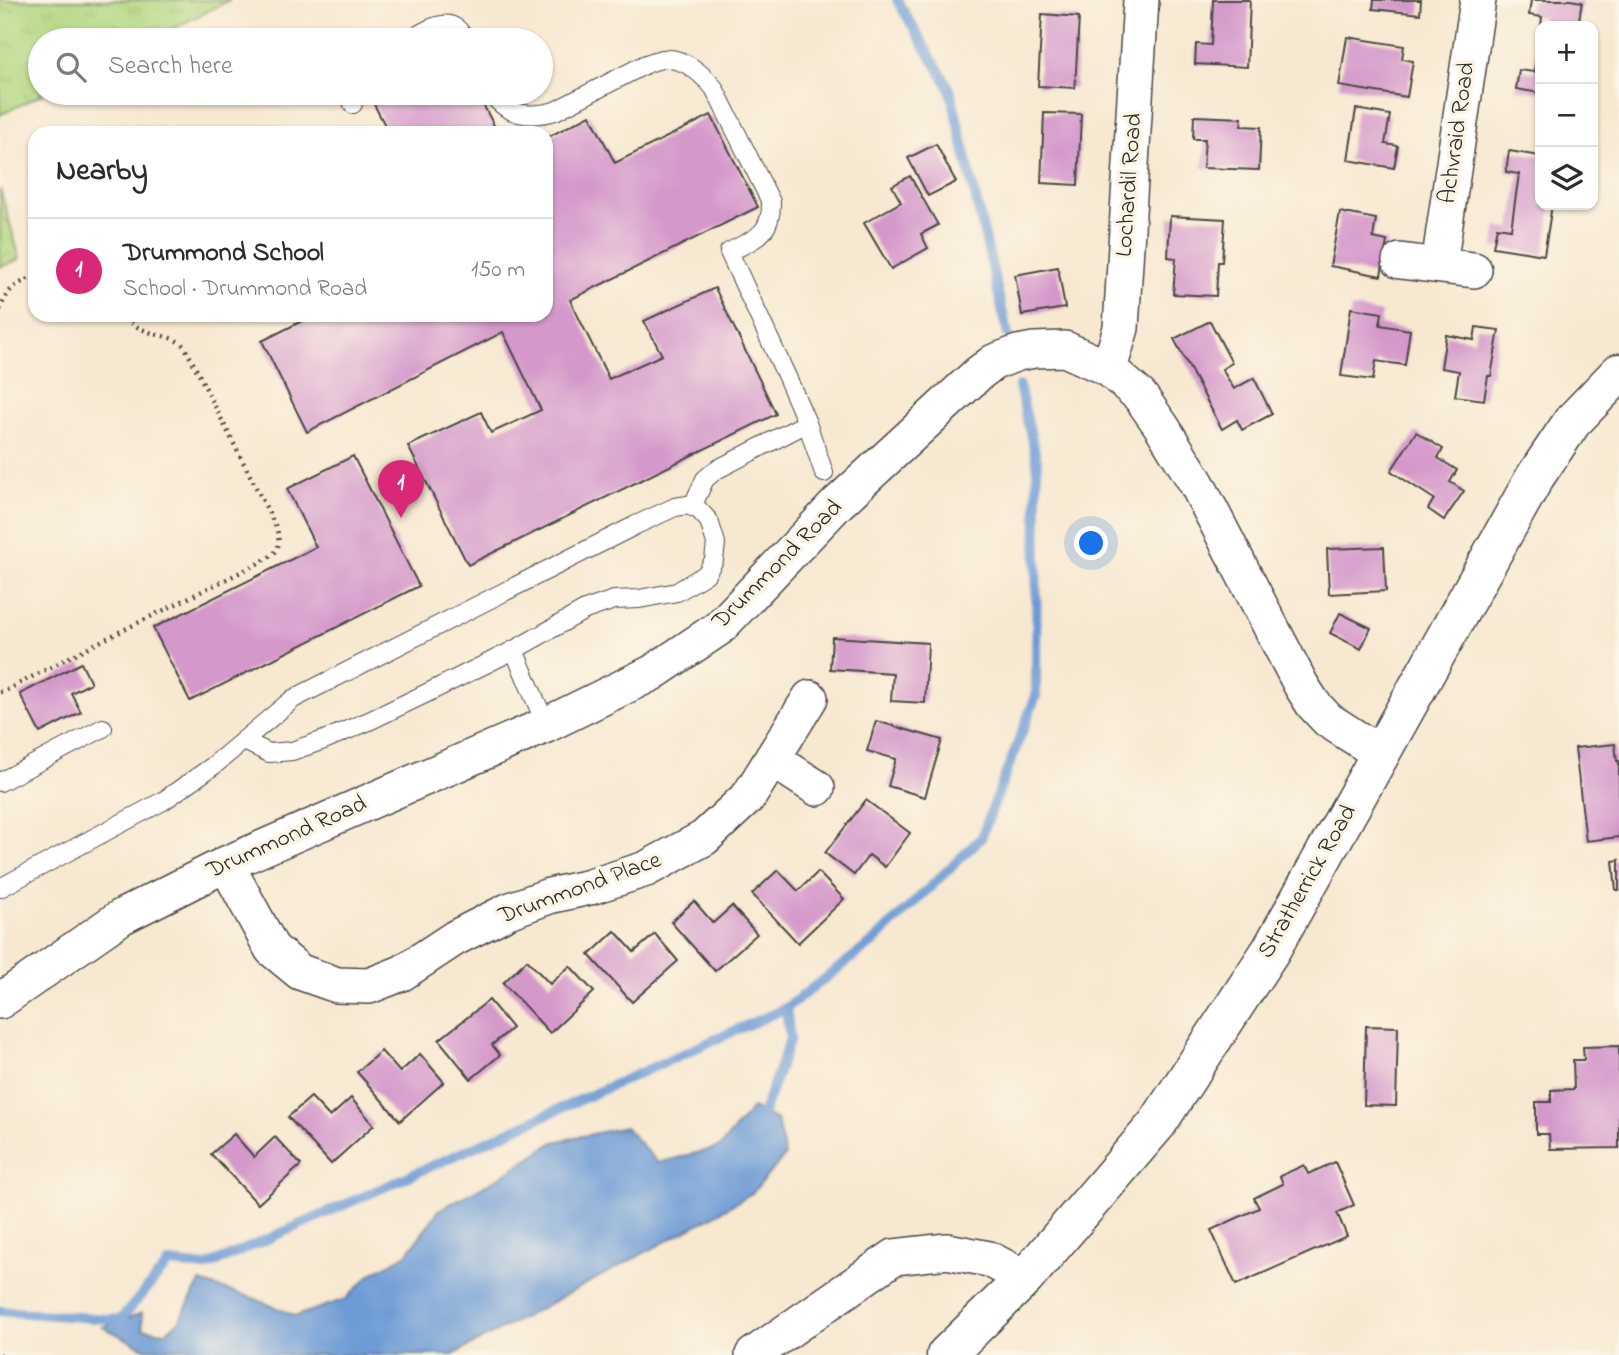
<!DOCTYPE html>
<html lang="en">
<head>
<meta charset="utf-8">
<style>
  :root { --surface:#fff; --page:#f2f2f3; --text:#2b2b33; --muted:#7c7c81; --line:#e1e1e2; --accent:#db2777 }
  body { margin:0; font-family:"Indie Flower",sans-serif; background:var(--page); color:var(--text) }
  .controls { position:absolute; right:21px; top:21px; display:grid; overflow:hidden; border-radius:14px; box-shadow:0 2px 5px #0004 }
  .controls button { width:63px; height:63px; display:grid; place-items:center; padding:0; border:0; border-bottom:2px solid var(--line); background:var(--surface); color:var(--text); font:35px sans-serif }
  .you { position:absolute; left:1092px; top:544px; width:24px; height:24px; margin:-18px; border:5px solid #fff; border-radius:50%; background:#1a73e8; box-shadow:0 0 0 10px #1a73e833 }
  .badge { display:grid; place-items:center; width:46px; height:46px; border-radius:50%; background:var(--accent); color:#fff; font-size:23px; font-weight:700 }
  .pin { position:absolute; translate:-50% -58px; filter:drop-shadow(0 2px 4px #0008) }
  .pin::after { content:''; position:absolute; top:37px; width:24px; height:21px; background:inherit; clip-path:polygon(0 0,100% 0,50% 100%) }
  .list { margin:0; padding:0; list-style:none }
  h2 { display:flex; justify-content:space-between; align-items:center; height:91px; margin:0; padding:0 28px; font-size:30px }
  h2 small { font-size:23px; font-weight:400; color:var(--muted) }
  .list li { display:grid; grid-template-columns:46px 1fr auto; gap:21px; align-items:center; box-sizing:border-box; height:105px; padding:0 28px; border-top:2px solid var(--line) }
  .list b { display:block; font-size:26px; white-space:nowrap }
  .list p { margin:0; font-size:23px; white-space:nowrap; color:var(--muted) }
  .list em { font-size:23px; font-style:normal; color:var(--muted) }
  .icon { flex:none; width:38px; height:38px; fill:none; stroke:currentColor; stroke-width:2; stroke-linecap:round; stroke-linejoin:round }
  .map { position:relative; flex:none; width:1619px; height:1355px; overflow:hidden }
  .search { position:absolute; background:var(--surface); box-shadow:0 2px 5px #0004; left:28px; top:28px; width:525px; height:77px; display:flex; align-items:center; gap:18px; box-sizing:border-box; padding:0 24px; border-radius:38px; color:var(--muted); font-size:26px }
  .panel { position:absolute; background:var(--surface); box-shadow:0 2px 5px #0004; left:28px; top:126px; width:525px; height:196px; border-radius:21px }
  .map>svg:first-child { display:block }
  .grass { fill:url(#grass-tufts); stroke:#6e8055; stroke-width:2 }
  .water { fill:#6d9bd5; stroke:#4c6380; stroke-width:2 }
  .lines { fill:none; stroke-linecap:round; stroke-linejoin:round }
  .stream { stroke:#6d9bd5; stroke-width:10 }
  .building { fill:#d498ca }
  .lane-casing { stroke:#4a4744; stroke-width:20 }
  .street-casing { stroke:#4a4744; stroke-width:38 }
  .secondary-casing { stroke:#4a4744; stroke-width:41 }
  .path { stroke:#4a4744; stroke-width:4.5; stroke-dasharray:2 5; stroke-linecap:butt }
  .lane { stroke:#fff; stroke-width:18 }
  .street { stroke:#fff; stroke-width:35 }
  .secondary { stroke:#fff; stroke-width:38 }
  .labels { text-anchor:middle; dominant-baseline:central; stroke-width:7; stroke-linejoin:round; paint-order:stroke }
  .street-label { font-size:24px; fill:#2b2b2b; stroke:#fcf5e5 }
</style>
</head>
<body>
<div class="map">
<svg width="1619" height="1355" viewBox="0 0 1619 1355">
  <defs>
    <pattern id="grass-tufts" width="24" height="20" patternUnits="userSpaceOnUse" patternTransform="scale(1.75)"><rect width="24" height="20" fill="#b0d67f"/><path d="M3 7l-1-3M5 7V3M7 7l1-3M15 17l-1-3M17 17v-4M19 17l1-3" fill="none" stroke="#98b86e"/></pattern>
  </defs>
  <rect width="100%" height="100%" fill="#fcf5e5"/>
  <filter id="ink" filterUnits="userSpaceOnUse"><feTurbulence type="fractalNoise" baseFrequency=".0143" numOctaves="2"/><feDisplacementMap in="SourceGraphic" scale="14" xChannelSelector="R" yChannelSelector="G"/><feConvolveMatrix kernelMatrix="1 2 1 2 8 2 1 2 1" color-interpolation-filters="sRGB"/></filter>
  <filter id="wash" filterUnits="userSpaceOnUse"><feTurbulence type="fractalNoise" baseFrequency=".00686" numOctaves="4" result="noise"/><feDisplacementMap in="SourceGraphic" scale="28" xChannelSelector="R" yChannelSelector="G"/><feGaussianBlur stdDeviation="1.57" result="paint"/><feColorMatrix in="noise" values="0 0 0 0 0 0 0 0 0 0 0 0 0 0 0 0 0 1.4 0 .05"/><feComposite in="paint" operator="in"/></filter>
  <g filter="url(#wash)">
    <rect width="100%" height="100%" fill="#f7e8d0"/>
    <g class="grass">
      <path d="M0,0H230L150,40H40V93H45L0,115Z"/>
      <path d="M0,189L20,259L0,267Z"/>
    </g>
    <path class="water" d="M752,1108L777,1120L785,1156L752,1193L708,1219L453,1355H213L193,1348L146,1349L103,1327L142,1313L143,1329L166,1332L179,1321L200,1282L253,1298L296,1316L346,1299L371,1274L407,1254L439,1210L498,1178L554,1142L625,1127L658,1163L720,1147Z"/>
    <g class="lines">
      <g class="stream">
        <path d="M897,0L950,89L1008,335"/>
        <path d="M763,1113L790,1039L786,1008"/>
        <path d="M0,1311L120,1320L169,1263L205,1267L786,1008L873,942L981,838L1036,696L1037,461L1019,386"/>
      </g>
    </g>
    <g id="blocks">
      <g class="building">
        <path d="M1213,0H1250L1247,67L1195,64L1196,44L1211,45Z"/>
        <path d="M1374,0H1421L1420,14L1373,9Z"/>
        <path d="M1531,0H1570L1582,2L1578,26H1541L1542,17L1529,15Z"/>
        <path d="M1042,14L1079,17L1075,88L1038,86Z"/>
        <path d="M1347,37L1404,46L1402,59L1413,61L1407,97L1339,86Z"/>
        <path d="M1539,39H1540V93L1516,89L1519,70L1534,72Z"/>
        <path d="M368,93H477L498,133H389Z"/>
        <path d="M1356,109L1390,115L1385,144L1398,146L1394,168L1348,160Z"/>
        <path d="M1044,113L1081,114L1078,185L1041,183Z"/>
        <path d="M590,115L615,163L711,115L758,207L570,300L609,379L662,355L644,321L715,288L776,414L468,565L408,446L481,412L491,433L541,410L503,332L307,432L262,341L314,315H546V138Z"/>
        <path d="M1194,116L1242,118L1241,126L1261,127L1259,170L1203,168L1205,139H1193Z"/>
        <path d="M936,144L956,182L928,196L908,158Z"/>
        <path d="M1509,151L1540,156V205H1552L1544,255L1493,247L1497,227L1511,229L1519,174L1506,172Z"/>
        <path d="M910,176L938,225L921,234L928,248L891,269L864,223L901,202L892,186Z"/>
        <path d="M1340,212L1376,219L1373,238L1387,241L1381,276L1330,266Z"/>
        <path d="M1170,216L1225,219L1222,262H1218L1216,296L1173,294L1176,258L1168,257Z"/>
        <path d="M1058,267L1065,308L1022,315L1015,275Z"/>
        <path d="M1351,308L1382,313L1380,325L1410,330L1405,365L1376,361L1373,380L1341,376Z"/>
        <path d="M1210,321L1232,363L1222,369L1234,389L1254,378L1272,414L1242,430L1237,420L1222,429L1174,339Z"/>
        <path d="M1476,327L1499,330L1491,376H1488L1484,400L1455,396L1459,371L1441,368L1446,335L1474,340Z"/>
        <path d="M1416,432L1443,449L1438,458L1457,470L1450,482L1464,491L1444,520L1428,509L1434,499L1391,471Z"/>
        <path d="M353,456L419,586L190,701L153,628L316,547L287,489Z"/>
        <path d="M1384,547L1386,591L1329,594L1327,549Z"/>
        <path d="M1340,613L1371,628L1361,649L1330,633Z"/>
        <path d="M832,637L928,643L925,703L891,701L893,673L830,669Z"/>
        <path d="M81,663L91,683L71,693L81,712L40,733L20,694Z"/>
        <path d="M876,721L942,740L925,797L888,786L896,759L867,751Z"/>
        <path d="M1615,744L1617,761H1619V837L1586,841L1575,748Z"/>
        <path d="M866,800L910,833L885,867L869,855L854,875L825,853Z"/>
        <path d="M1619,860V890H1616L1613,861Z"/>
        <path d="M778,870L798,891L818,872L844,899L798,943L752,894Z"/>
        <path d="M694,901L713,923L732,906L757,934L715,971L671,922Z"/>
        <path d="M615,931L634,952L655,934L678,961L632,1002L589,955Z"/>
        <path d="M527,960L550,984L570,966L594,992L550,1033L503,983Z"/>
        <path d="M489,1000L512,1028L492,1045L500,1055L471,1079L439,1040Z"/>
        <path d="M1366,1026L1398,1027L1396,1106L1364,1105Z"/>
        <path d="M1619,1046V1148L1550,1149L1549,1134H1536V1102H1551V1090L1574,1089L1573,1060H1584L1583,1047Z"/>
        <path d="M381,1051L400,1072L420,1054L444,1082L400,1121L357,1072Z"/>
        <path d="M311,1097L330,1117L351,1098L374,1125L331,1164L288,1117Z"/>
        <path d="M234,1134L254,1157L275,1137L301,1165L258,1204L211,1154Z"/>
        <path d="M1335,1162L1354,1205L1337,1213L1347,1236L1236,1285L1211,1230L1259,1208L1254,1198L1283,1184L1280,1176L1304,1165L1308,1174Z"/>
      </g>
    </g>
  </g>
  <g filter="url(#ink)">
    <use href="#blocks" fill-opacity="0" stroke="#4a4744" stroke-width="2"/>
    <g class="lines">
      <defs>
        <g id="lane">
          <path d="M408,40C429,30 451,11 465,40"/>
          <path d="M349,93L353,104"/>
          <path d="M491,93C508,116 529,118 555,111L646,64C651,62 657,60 662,59C684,57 701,73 714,88L771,202C772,235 754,239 729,252L787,377L807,423L824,473"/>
          <path d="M692,507L705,479L716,470L807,423"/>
          <path d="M514,650L546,725"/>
          <path d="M0,782L103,728"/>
          <path d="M0,888L163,801L213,766L293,699L636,525L675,507L688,505L698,509L709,521L716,543L714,560L706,574L677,592L639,599L614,600L585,610L514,650L429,692L369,721L324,740L292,751L269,753L244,741"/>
        </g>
        <g id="street">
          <path d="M1400,261L1474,270"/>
          <path d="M1439,265L1478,0"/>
          <path d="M1109,369L1121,328L1141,0"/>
          <path d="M772,759L817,788"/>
          <path d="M226,864L272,949L300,972L337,985L369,986L402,973L455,938L508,911L549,896L590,887L646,869L704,838L749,796L810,698"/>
          <path d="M0,1001L121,917L226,864L546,725L652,673L719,628L837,504L979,373L994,362L1018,353L1034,350L1065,349L1109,369L1140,396L1162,427L1197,484L1301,685L1313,704L1328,720L1381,754"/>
          <path d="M753,1355L894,1257L947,1251L989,1259L1025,1278"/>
        </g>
        <path id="secondary" d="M946,1355L1025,1278L1157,1124L1271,950L1535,477L1572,422L1619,373"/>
      </defs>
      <use href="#lane" class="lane-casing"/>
      <use href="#street" class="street-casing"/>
      <use href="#secondary" class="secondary-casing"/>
      <g class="path">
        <path d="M0,310C9,286 14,287 35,275"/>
        <path d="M0,692L5,691L85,649L257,564C275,554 282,552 277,529L185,347C173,335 159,337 144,330C135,327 128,320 120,315"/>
        <path d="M0,1355H2"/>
      </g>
      <use href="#lane" class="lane"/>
      <use href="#street" class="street"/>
      <use href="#secondary" class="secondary"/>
    </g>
  </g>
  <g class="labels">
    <g class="street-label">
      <text transform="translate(1458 133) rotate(-82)">Achvraid Road</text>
      <text transform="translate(1130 185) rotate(-86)">Lochardil Road</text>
      <text transform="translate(778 565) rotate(-45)">Drummond Road</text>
      <text transform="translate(287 838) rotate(-24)">Drummond Road</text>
      <text transform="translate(1308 882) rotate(-60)">Stratherrick Road</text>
      <text transform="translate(580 889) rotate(-20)">Drummond Place</text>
    </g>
  </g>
</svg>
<div class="controls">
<button>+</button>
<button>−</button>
<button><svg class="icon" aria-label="layers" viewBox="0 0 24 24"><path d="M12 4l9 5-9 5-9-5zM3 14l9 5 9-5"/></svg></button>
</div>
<div class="you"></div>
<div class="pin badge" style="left:401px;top:518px">1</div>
<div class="search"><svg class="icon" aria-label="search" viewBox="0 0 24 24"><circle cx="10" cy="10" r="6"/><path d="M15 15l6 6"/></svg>Search here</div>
<section class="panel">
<h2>Nearby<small></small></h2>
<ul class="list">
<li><span class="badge">1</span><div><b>Drummond School</b><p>School · Drummond Road</p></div><em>150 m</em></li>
</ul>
</section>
</div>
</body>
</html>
